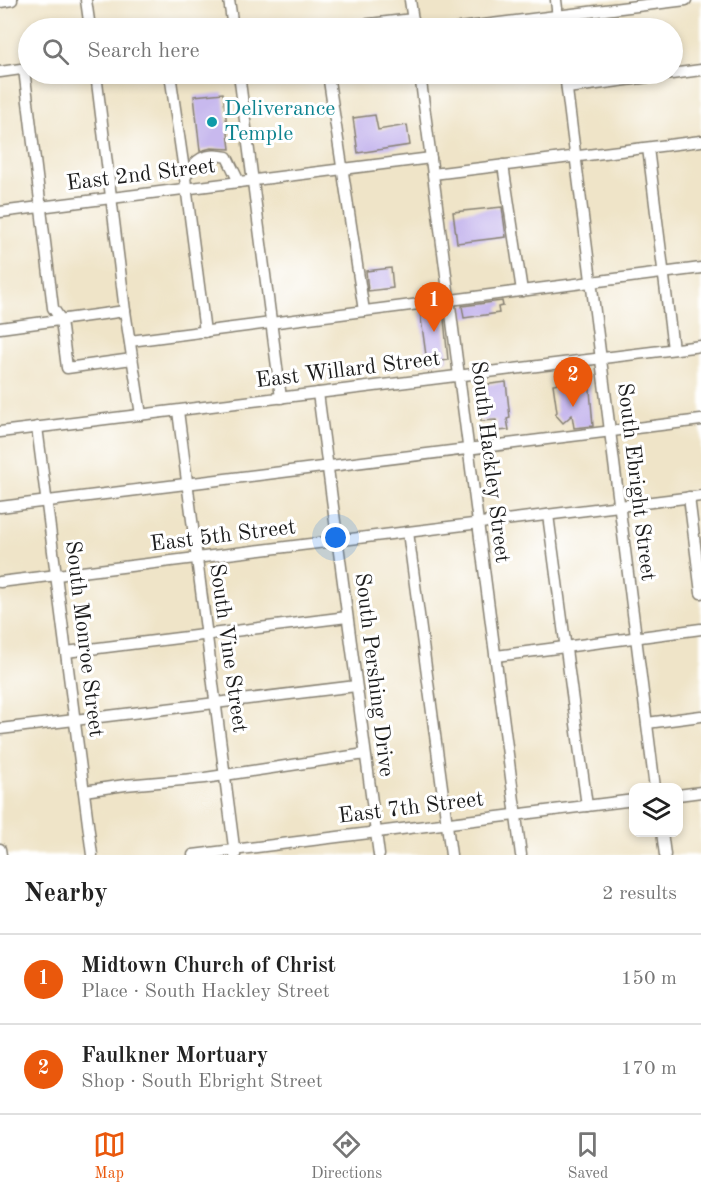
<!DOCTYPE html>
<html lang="en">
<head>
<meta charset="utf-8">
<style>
  :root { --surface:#fff; --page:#f6f6f6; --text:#222; --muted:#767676; --line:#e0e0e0; --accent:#ea580c }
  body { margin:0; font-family:"Old Standard TT",serif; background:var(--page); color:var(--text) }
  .controls { position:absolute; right:18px; bottom:18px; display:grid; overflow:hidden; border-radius:12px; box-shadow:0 3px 9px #0003 }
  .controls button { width:54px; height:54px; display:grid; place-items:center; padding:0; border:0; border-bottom:2px solid var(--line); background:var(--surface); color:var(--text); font:30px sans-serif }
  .you { position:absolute; left:336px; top:538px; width:21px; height:21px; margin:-15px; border:4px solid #fff; border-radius:50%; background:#1a73e8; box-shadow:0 0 0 9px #1a73e833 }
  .badge { display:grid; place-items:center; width:39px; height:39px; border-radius:50%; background:var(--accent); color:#fff; font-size:20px; font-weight:700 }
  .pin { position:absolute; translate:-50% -50px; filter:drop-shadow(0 2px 3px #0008) }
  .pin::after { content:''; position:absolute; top:32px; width:21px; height:18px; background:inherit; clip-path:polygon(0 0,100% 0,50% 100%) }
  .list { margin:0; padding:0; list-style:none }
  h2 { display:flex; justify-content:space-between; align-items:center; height:78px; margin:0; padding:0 24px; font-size:26px }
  h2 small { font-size:20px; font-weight:400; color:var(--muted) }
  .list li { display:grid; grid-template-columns:39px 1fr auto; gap:18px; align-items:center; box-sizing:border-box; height:90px; padding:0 24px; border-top:2px solid var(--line) }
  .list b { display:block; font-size:22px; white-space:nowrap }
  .list p { margin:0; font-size:20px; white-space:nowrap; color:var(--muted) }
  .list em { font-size:20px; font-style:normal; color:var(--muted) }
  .icon { flex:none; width:33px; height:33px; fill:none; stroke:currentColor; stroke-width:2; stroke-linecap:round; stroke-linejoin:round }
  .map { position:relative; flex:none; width:701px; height:855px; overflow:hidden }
  .search { position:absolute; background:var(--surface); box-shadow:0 3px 9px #0003; left:18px; right:18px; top:18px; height:66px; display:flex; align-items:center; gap:15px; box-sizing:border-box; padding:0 21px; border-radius:33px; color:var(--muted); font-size:22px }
  .sheet { height:258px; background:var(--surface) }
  nav { display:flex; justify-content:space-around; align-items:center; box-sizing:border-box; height:84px; border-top:2px solid var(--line); background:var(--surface); font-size:16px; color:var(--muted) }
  nav a { display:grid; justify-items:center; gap:3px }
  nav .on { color:var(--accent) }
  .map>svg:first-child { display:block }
  .building { fill:#c8b9ee }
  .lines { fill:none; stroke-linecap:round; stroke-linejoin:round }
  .minor-casing { stroke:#868072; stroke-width:13 }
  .minor { stroke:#fff; stroke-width:10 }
  .culture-dot { fill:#0f9aa8; stroke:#fff; stroke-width:2 }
  .labels { text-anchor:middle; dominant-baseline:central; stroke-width:6; stroke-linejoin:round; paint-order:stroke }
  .culture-label { font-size:22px; fill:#0d838f; stroke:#fff; text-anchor:start }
  .street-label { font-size:22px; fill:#1c1c1c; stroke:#fff }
</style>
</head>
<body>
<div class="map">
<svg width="701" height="855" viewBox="0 0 701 855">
  <rect width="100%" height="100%" fill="#fff"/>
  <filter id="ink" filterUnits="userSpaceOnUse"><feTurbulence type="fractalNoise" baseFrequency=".0167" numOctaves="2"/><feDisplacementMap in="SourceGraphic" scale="12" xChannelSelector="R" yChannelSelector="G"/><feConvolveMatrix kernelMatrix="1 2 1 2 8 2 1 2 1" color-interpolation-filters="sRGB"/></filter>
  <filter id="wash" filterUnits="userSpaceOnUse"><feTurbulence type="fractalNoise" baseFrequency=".008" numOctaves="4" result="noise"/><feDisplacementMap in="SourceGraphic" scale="24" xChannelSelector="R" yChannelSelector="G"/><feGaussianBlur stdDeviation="1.35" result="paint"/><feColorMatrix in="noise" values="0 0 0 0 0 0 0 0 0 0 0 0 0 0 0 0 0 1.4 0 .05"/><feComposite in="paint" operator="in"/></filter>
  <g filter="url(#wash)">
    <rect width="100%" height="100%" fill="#efe4c8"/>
    <g id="blocks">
      <g class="building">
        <path d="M223,93L230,149L211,148L200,151L194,96Z"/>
        <path d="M375,115L378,130L407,125L410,145L358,153L353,118Z"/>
        <path d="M502,207L506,237L457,243L453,212Z"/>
        <path d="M391,268L393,288L368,291L366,271Z"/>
        <path d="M502,301L503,306L498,307L499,313L464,318L462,306Z"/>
        <path d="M443,309L448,360L427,363L420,311Z"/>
        <path d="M589,378L593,426L574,428L572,415L563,423L555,414L557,412L553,384Z"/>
        <path d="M506,382L510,418L507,419L509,430L498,431L496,420L481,421L476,386Z"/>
      </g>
    </g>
  </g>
  <g filter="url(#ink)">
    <use href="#blocks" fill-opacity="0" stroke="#868072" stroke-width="1.5"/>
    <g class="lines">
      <defs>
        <g id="minor">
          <path d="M86,0L90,28"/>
          <path d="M229,0L233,28"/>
          <path d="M410,0L414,28"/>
          <path d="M556,0L559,28"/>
          <path d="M0,2L12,0"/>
          <path d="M335,28L413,19"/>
          <path d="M459,28L686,0"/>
          <path d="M24,69L53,308L61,320L67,368L132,359"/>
          <path d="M0,72L28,68"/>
          <path d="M96,74L125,311L141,415"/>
          <path d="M170,74L185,177"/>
          <path d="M239,74L281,398"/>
          <path d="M328,74L364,311"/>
          <path d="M420,74L521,855"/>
          <path d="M565,74L655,788"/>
          <path d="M567,88L701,70"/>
          <path d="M648,148L673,349"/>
          <path d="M503,165L522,291"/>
          <path d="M433,174L701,141"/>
          <path d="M0,212L431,158"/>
          <path d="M0,328L125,311"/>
          <path d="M205,332L185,178C194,159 205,152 227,157L239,182"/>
          <path d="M130,341L701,268"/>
          <path d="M318,393L379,855"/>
          <path d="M178,411L235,855"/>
          <path d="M37,427L92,855"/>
          <path d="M0,432L701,346"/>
          <path d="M689,497L701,593"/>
          <path d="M0,507L701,420"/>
          <path d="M548,515L587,806"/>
          <path d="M408,532L451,855"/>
          <path d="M0,582L701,496"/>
          <path d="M66,652L347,617"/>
          <path d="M496,656L701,629"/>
          <path d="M647,723L701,716"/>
          <path d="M0,729L356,686"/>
          <path d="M84,791L125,785L205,778L365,754"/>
          <path d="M678,795L701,792"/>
          <path d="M662,832L665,855"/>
          <path d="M0,849L1,855"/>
          <path d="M193,855L634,800"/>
        </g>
      </defs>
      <use href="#minor" class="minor-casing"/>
      <use href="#minor" class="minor"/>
    </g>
  </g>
  <circle class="culture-dot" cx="212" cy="122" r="6"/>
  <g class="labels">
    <g class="culture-label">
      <text x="224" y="109">Deliverance<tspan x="224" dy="25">Temple</tspan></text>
    </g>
    <g class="street-label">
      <text transform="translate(141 175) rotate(-7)">East 2nd Street</text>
      <text transform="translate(348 370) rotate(-7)">East Willard Street</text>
      <text transform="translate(490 462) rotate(83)">South Hackley Street</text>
      <text transform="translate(636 482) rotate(83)">South Ebright Street</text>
      <text transform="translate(223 536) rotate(-7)">East 5th Street</text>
      <text transform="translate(84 639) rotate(83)">South Monroe Street</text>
      <text transform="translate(228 648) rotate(82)">South Vine Street</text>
      <text transform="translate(374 675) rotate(83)">South Pershing Drive</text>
      <text transform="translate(411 808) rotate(-7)">East 7th Street</text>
    </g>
  </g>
</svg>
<div class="controls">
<button><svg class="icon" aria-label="layers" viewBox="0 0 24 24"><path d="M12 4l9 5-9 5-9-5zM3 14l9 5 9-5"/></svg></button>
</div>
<div class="you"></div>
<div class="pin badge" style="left:434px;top:332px">1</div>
<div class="pin badge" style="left:573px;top:407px">2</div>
<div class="search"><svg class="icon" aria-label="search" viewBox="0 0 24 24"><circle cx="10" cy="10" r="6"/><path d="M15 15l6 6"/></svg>Search here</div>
</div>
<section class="sheet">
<h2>Nearby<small>2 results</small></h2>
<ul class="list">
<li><span class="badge">1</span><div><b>Midtown Church of Christ</b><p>Place · South Hackley Street</p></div><em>150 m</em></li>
<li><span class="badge">2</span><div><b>Faulkner Mortuary</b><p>Shop · South Ebright Street</p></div><em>170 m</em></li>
</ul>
</section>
<nav>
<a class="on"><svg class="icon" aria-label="map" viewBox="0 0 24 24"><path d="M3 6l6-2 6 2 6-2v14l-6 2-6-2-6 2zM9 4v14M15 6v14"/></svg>Map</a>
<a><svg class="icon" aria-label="directions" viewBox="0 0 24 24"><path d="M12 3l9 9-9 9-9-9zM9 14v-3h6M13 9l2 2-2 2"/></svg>Directions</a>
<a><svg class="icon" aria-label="saved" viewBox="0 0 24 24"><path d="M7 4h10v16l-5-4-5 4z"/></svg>Saved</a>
</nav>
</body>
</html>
